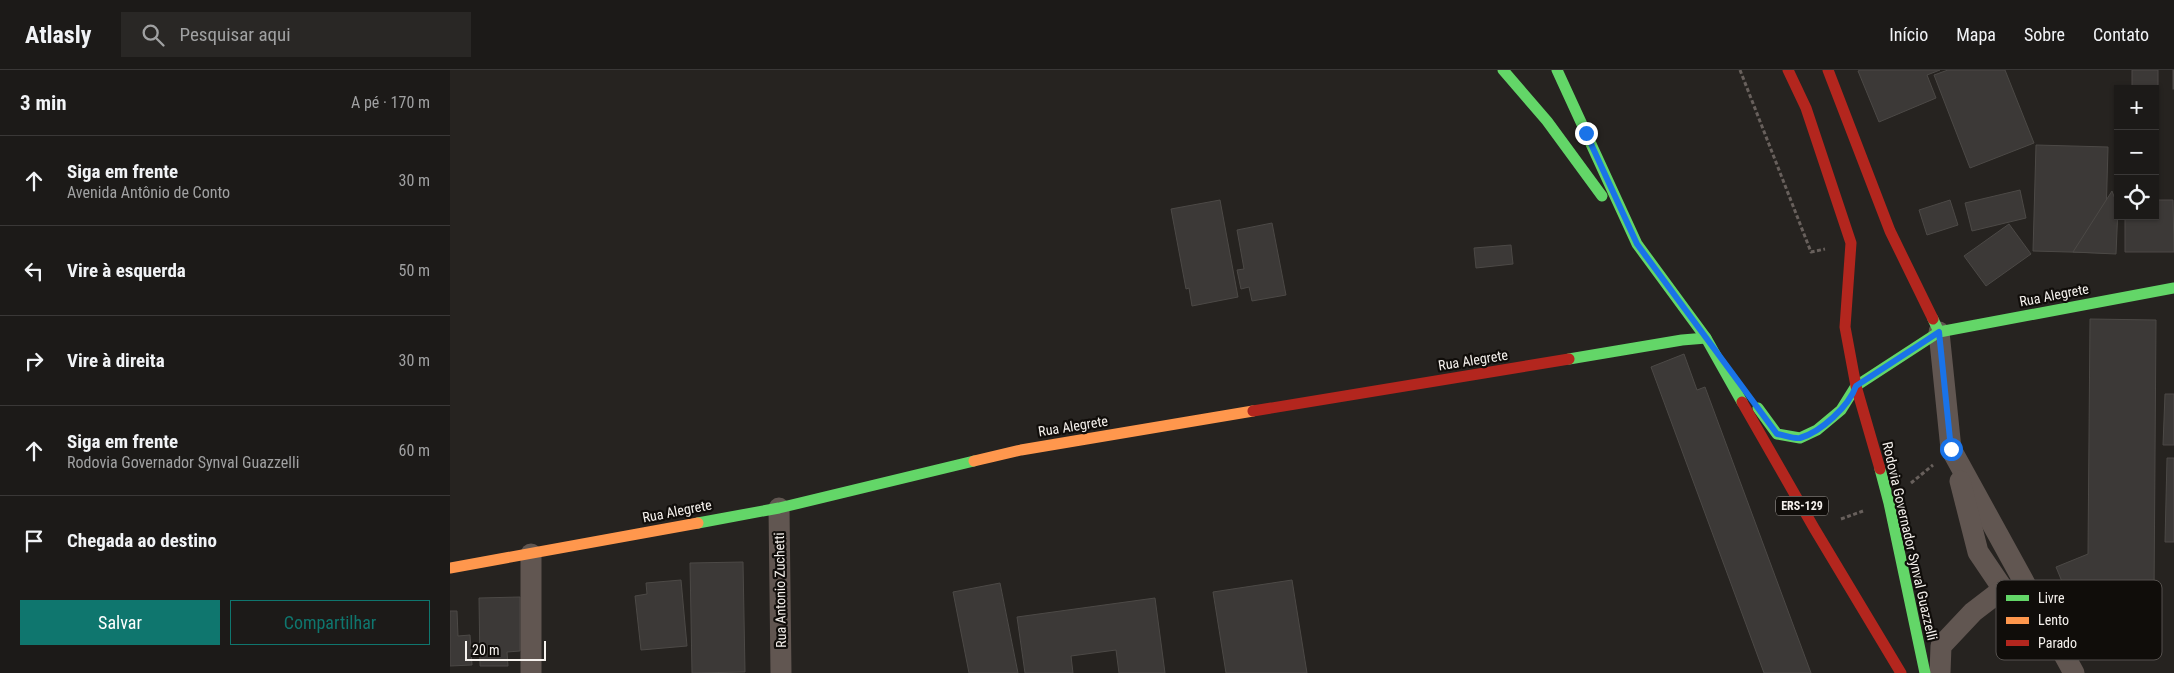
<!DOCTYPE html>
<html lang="pt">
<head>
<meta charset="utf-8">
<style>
  :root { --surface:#1c1a18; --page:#292725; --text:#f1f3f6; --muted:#a0a1a2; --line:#3a3837; --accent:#0f766e }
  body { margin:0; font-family:"Roboto Condensed",sans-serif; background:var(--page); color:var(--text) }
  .controls { position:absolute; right:15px; top:15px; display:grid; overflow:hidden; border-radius:0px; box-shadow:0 1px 4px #0004 }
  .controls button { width:45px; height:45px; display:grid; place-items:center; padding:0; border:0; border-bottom:1px solid var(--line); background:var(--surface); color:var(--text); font:25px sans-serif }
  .scale { position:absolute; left:15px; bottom:12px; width:81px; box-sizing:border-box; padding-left:5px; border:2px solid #f5f1ed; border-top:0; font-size:14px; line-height:18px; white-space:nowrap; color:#f5f1ed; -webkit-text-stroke:4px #100d0a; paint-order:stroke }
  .stop { position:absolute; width:15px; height:15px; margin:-11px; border:4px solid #1a73e8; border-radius:50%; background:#fff }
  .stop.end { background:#1a73e8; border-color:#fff; box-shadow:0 1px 5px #0008 }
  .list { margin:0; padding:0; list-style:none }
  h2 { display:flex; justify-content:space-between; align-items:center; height:65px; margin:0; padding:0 20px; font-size:21px }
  h2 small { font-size:16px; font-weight:400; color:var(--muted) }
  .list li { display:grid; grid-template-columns:32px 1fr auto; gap:15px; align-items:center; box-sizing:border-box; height:90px; padding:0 20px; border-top:1px solid var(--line) }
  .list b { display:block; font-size:19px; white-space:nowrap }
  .list p { margin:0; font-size:16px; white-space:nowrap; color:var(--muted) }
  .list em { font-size:16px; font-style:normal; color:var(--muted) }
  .actions { display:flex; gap:10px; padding:15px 20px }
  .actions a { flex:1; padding:11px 0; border:1px solid var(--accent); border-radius:0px; text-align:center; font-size:18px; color:var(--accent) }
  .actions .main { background:var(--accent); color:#fff }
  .icon { flex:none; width:28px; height:28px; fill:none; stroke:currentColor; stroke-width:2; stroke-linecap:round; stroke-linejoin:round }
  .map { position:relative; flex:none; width:1724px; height:603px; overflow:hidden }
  header { display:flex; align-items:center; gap:30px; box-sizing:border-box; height:70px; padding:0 25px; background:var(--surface); border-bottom:1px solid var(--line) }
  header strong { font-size:24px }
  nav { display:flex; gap:28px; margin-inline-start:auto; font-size:18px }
  .search { width:350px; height:45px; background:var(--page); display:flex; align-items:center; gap:12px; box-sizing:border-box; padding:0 18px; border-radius:0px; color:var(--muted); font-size:19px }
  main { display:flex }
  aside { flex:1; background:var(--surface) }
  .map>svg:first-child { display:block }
  .building { fill:#3c3937; stroke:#4c4946 }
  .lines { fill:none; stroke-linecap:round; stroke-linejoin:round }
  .path { stroke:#68605c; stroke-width:3; stroke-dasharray:4 2.5; stroke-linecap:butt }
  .street { stroke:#615651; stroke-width:21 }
  .fast { stroke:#63d668; stroke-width:11 }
  .slow { stroke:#ff974d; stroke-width:11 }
  .jam { stroke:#b3261e; stroke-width:11 }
  .route { stroke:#1a73e8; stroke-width:6 }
  .labels { text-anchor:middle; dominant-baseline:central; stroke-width:4.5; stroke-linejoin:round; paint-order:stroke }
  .shield { fill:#100d0a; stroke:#b0ada9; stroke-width:1 }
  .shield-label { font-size:12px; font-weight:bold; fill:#f5f1ed }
  .street-label { font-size:14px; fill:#f5f1ed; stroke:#100d0a }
  .key { fill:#100d0a; stroke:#55514e; stroke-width:1 }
  .key-label { font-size:14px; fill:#f5f1ed }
</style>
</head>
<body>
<header>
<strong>Atlasly</strong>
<div class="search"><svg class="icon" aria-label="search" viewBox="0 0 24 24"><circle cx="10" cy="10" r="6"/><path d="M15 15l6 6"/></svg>Pesquisar aqui</div>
<nav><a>Início</a><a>Mapa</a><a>Sobre</a><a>Contato</a></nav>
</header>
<main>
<aside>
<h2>3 min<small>A pé · 170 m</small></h2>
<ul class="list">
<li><svg class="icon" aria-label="ahead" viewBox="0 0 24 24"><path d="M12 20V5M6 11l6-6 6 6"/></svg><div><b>Siga em frente</b><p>Avenida Antônio de Conto</p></div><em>30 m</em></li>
<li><svg class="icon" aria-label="left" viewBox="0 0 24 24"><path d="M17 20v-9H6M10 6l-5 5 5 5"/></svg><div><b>Vire à esquerda</b></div><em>50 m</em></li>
<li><svg class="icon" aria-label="right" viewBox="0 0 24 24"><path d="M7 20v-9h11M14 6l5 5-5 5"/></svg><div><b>Vire à direita</b></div><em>30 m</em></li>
<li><svg class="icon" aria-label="ahead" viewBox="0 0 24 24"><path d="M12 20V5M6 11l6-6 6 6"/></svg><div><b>Siga em frente</b><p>Rodovia Governador Synval Guazzelli</p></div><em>60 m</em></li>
<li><svg class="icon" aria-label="arrive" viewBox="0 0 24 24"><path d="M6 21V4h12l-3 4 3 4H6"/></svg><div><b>Chegada ao destino</b></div></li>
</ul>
<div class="actions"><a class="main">Salvar</a><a>Compartilhar</a></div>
</aside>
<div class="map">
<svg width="1724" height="603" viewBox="0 0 1724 603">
  <rect width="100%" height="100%" fill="#262320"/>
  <g class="building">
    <path d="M1410,0H1490L1477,5L1486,28L1429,52L1408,1Z"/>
    <path d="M1498,0H1555L1584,73L1520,98L1484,5Z"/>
    <path d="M1682,0H1708V17L1682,16Z"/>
    <rect x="1723" y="0" width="1" height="19"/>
    <path d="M1586,75L1658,77L1655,183L1583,181Z"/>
    <path d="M1570,120L1576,148L1522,161L1515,133Z"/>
    <path d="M1662,121L1668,137L1666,184L1623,182Z"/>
    <path d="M770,130L788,227L742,236L739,218L736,219L721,139Z"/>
    <path d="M1500,130L1508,155L1477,165L1469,140Z"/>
    <path d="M1705,130H1723L1724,182H1675V146H1705Z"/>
    <path d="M822,153L836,225L802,231L799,217L791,219L787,200L794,199L787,160Z"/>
    <path d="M1559,154L1581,184L1536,216L1514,186Z"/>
    <path d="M1061,175L1063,194L1026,198L1024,178Z"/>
    <path d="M1640,249L1706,250L1704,527L1629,553L1606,497L1638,484Z"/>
    <path d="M1234,284L1247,320L1255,317L1361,603H1314L1201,297Z"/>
    <path d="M1715,324H1724V375H1713Z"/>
    <path d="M1717,388H1724V472H1715Z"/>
    <path d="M293,492L295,602L242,603L240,493Z"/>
    <path d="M231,510L237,576L191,580L185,526L197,524L196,513Z"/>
    <path d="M842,510L857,603H776L763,522Z"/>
    <path d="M550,513L568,603H519L503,522Z"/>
    <path d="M70,527V581L57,582L58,596H30L29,528Z"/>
    <path d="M705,528L715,603H669L666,580L621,586L623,603H575L567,547Z"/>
    <path d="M0,541H7L8,566L20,565L22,595L0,596Z"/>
  </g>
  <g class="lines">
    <g class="path">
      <path d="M1290,0L1361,182L1375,179"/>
      <path d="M1461,413L1483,395"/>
      <path d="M1391,449L1413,441"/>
    </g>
    <g class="street">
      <path d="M1489,262L1501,379L1624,603"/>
      <path d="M1510,411L1528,482L1553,519"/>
      <path d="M329,438L331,603"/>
      <path d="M81,603V484"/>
      <path d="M1490,603L1491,576L1523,542L1553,519L1588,558"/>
    </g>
    <g class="fast">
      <path d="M1053,0L1097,51L1152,126"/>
      <path d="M1107,0L1187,174L1256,268L1292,332"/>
      <path d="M1489,262L1724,218"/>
      <path d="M1119,289L1232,270L1256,268"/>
      <path d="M1308,338L1327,364L1350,368L1367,360L1391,340L1406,316L1489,262L1483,249"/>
      <path d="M1430,399L1439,433L1475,603"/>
      <path d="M248,453L329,438L524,391"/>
    </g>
    <g class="slow">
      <path d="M524,391L571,380L803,341"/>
      <path d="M0,498L248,453"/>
    </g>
    <g class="jam">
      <path d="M1338,0L1356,38L1401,173L1395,257L1406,316L1430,399"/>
      <path d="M1378,0L1440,161L1483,249"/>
      <path d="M1292,332L1364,458L1451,603"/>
      <path d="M803,341L1119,289"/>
    </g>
  </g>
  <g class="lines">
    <path class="route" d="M1136,63L1187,174L1327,364C1334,365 1344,369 1350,368C1371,362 1399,336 1406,316L1489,262L1501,379"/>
  </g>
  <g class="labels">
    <rect class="shield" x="1326" y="426.5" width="52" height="19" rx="4"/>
    <g class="shield-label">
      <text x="1352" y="436">ERS-129</text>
    </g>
    <g class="street-label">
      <text transform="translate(1604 225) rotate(-11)">Rua Alegrete</text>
      <text transform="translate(1023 290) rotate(-9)">Rua Alegrete</text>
      <text transform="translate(623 356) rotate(-9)">Rua Alegrete</text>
      <text transform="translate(227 441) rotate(-11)">Rua Alegrete</text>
      <text transform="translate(1460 471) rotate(77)">Rodovia Governador Synval Guazzelli</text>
      <text transform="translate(330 520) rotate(-91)">Rua Antonio Zuchetti</text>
    </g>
  </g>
  <rect x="1546" y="510" width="166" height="80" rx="8" class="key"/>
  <rect x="1556" y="525" width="23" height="6" fill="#63d668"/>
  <rect x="1556" y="547" width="23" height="7" fill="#ff974d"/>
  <rect x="1556" y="570" width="23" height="6" fill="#b3261e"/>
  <g class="key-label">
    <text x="1588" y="533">Livre</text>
    <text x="1588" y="555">Lento</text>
    <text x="1588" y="578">Parado</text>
  </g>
</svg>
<div class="controls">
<button>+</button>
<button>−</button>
<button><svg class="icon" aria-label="locate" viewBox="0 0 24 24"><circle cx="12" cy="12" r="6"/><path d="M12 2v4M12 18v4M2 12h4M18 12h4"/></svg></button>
</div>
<div class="scale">20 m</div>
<div class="stop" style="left:1501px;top:379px"></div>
<div class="stop end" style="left:1136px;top:63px"></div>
</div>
</main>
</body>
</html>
